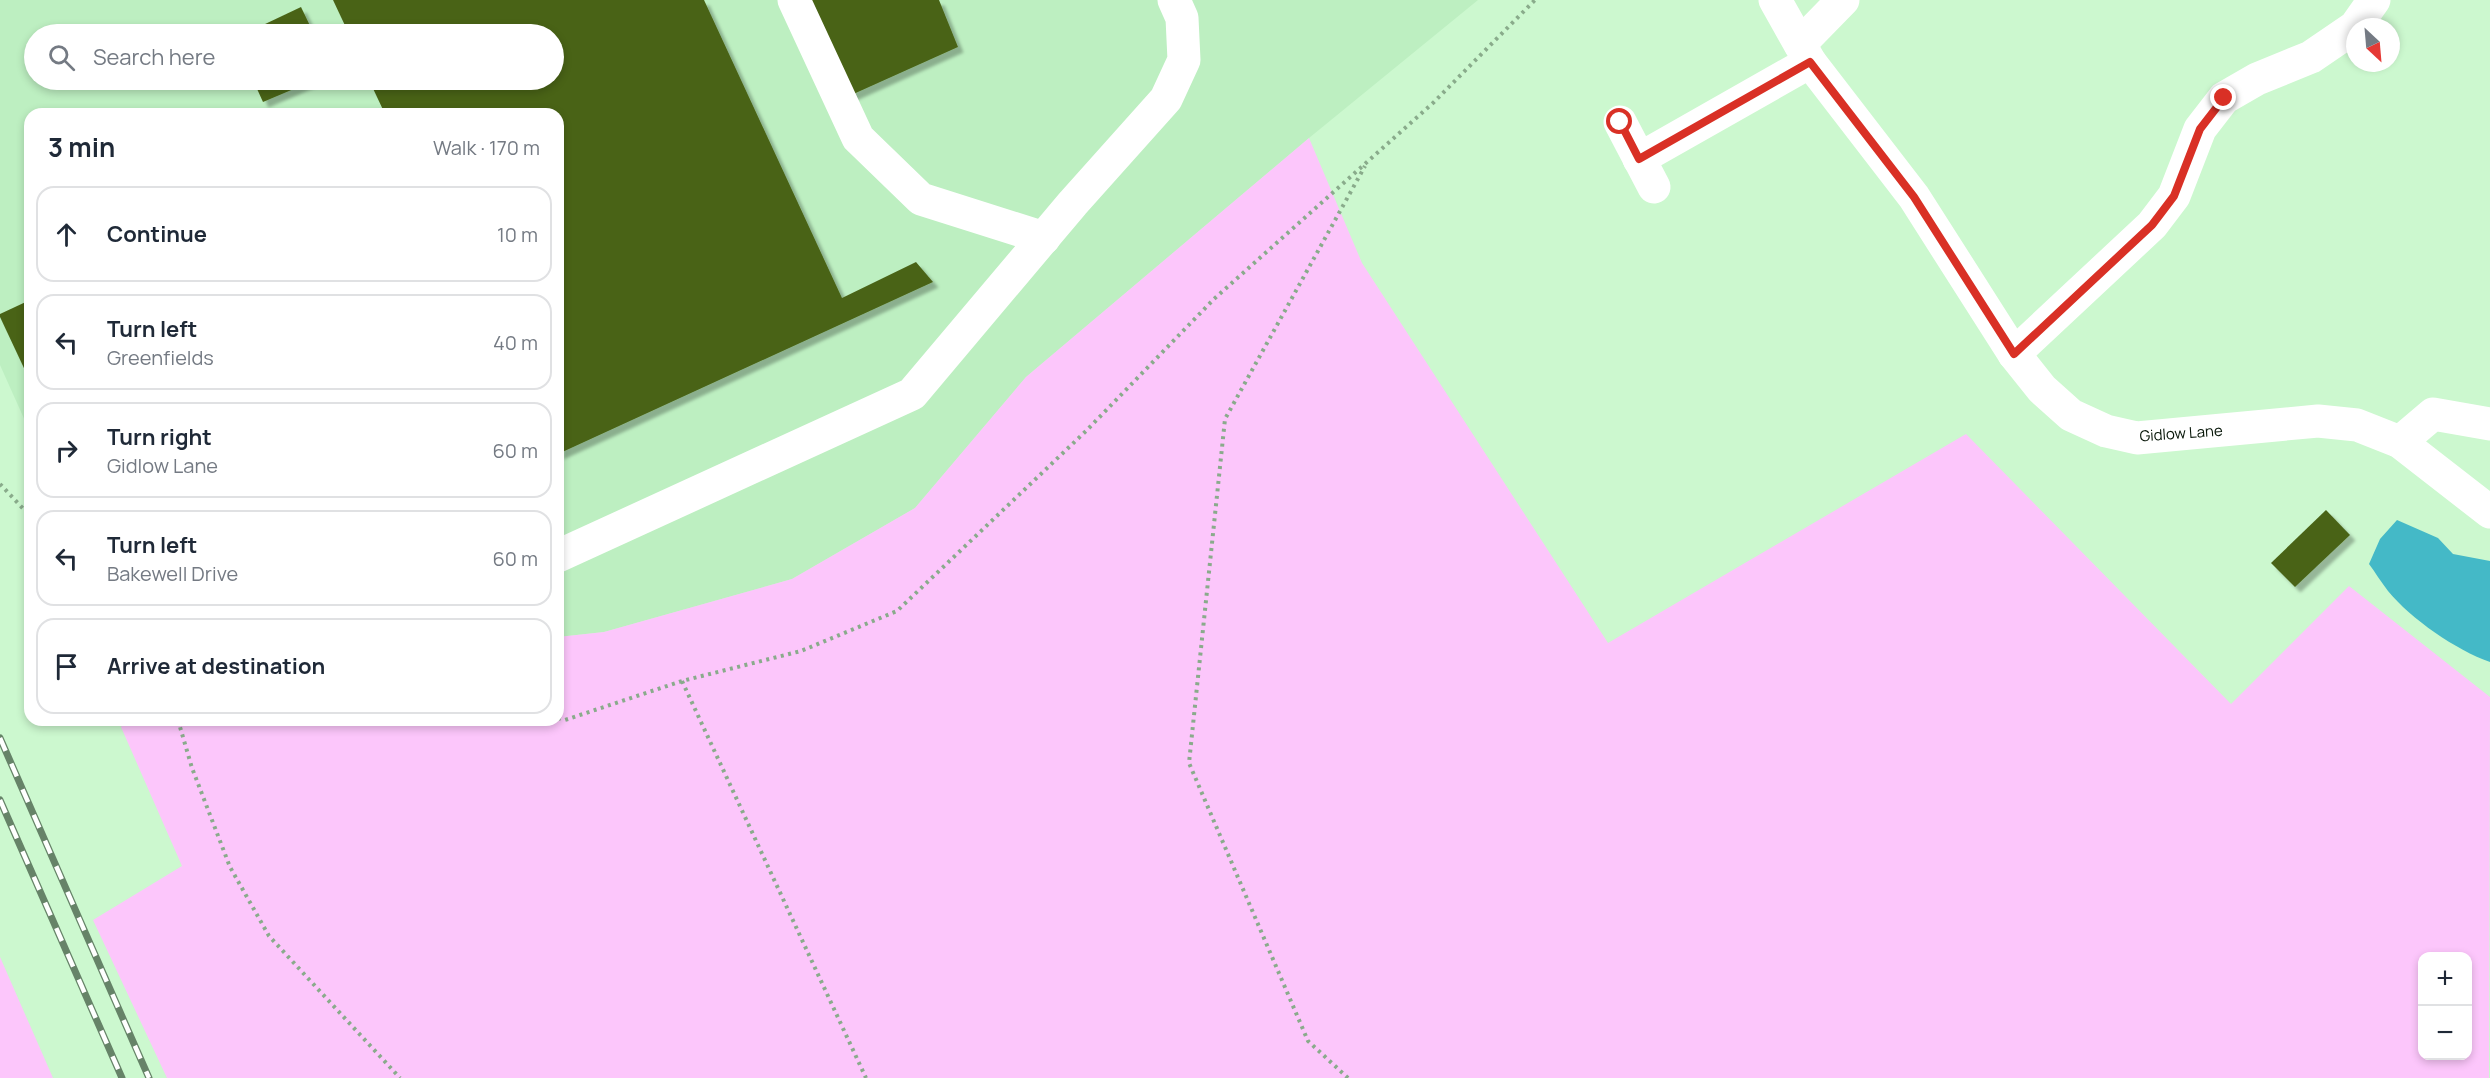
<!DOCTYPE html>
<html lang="en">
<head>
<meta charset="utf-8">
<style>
  :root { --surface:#fff; --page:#f2f2f3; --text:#1f2937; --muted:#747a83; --line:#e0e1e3 }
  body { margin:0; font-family:Manrope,sans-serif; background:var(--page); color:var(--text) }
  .controls { position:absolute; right:18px; bottom:18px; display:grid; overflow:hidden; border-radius:12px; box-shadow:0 3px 9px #0003 }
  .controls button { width:54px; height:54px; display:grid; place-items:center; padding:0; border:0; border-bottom:2px solid var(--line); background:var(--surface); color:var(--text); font:30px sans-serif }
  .compass { position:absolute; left:2346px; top:18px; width:54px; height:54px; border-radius:50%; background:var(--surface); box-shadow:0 3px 9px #0003; rotate:154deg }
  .stop { position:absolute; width:18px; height:18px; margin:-14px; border:4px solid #d93025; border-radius:50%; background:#fff }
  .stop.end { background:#d93025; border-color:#fff; box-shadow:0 2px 6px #0008 }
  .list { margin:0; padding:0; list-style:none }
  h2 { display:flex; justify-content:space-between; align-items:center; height:78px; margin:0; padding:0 24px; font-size:26px }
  h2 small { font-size:20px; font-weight:400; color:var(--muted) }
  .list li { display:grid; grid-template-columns:39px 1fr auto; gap:18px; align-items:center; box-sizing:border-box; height:96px; margin:0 12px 12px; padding:0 12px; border:2px solid var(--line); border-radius:18px }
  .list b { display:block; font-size:22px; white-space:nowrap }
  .list p { margin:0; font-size:20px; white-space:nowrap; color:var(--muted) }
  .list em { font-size:20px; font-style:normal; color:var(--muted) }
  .icon { flex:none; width:33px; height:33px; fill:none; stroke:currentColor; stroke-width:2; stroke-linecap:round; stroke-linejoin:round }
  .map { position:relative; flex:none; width:2490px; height:1078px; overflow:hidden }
  .search { position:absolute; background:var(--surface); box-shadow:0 3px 9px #0003; left:24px; top:24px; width:540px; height:66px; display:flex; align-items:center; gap:15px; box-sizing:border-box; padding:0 21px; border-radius:33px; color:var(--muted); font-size:22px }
  .panel { position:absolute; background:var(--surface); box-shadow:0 3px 9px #0003; left:24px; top:108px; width:540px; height:618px; border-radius:18px }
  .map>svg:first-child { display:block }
  .built { fill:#bdefc1; fill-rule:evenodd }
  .green { fill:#fcc6fb; fill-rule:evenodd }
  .water { fill:#44b9c7 }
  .building { fill:#4a6419; filter:url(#shadow) }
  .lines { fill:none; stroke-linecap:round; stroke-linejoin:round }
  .path { stroke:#89ab8b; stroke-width:4; stroke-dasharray:3 4.5; stroke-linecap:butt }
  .minor { stroke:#fff; stroke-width:33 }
  .rail-casing { stroke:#668368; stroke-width:7 }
  .rail { stroke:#fff; stroke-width:4.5; stroke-dasharray:14; stroke-linecap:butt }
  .route { stroke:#d93025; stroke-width:8 }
  .labels { text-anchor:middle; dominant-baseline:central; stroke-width:6; stroke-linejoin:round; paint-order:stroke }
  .street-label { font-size:15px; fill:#061507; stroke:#fff }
</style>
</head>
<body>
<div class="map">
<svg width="2490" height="1078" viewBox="0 0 2490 1078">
  <defs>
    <filter id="shadow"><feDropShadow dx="5.5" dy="5.5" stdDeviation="1.5" flood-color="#0004"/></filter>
  </defs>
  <rect width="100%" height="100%" fill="#ccf8cf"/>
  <path class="built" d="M0,0H1478L1309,138L1026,377L915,508L792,579L604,632L558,637V114H30V432L0,365ZM34,34H554V80H34Z"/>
  <g class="green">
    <path d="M1309,138L1362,263L1608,643L1966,434L2231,704L2349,586L2490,697L2489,1078H167L93,920L182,866L121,727L126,720H558V637L604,632L792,579L915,508L1026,377ZM2422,956H2468V1056H2422Z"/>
    <path d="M0,957L53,1078H0Z"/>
  </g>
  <path class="water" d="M2397,520L2438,538L2453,554L2490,561V662C2456,650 2411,619 2388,591C2381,582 2375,572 2369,564L2380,539Z"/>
  <g class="building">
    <path d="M333,0H704L842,298L916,262L933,282L558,454V114H385L369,80H554V34H349Z"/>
    <path d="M806,0H939L958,47L849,96Z"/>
    <path d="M301,7L314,34H244Z"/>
    <path d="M253,80H315L263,102Z"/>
    <path d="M30,300V381L0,317V314Z"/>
    <path d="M2326,510L2350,535L2295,587L2271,563Z"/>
  </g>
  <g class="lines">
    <g class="path">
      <path d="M0,484L30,516"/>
      <path d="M682,681L866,1078"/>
      <path d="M558,718L565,720L682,681L801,651L897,611L1086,431L1214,299L1434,102L1535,0"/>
      <path d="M178,720L192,768L230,867L269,936L400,1078"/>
      <path d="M1348,1078L1308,1041L1189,763L1225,419L1365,166"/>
    </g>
    <g class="minor">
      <path d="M794,0L858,138L921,199L1044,238"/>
      <path d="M1775,0L1810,62L1914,197L2014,354L2042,389L2071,415L2106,431L2137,438L2318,421L2357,425L2400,442L2490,512"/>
      <path d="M1800,44L1843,0"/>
      <path d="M1620,122L1654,187"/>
      <path d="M1639,159L1810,62"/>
      <path d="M2014,354L2152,225L2174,196L2200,129L2224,98L2257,79L2311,57L2355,27L2374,0"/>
      <path d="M2400,442L2433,414L2490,424"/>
      <path d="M558,556L912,394L1073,203L1166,99L1184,60L1182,18L1174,0"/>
    </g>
    <defs>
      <g id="rail">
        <path d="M0,738L149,1078"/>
        <path d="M0,800L122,1078"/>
      </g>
    </defs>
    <use href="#rail" class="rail-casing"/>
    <use href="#rail" class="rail"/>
  </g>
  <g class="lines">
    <path class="route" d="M1620,122L1639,159L1810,62L1914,197L2014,354L2152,225L2174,196L2200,129L2224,98"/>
  </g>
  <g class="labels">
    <g class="street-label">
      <text transform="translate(2181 433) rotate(-4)">Gidlow Lane</text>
    </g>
  </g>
</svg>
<div class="controls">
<button>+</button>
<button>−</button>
</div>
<svg class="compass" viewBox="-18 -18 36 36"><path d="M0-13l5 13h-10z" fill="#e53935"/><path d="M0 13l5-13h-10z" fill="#747a83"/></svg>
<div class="stop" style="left:1620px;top:122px"></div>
<div class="stop end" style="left:2224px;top:98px"></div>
<div class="search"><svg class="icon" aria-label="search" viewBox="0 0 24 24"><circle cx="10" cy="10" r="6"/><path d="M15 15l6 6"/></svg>Search here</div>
<section class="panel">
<h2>3 min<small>Walk · 170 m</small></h2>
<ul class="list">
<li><svg class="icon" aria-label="ahead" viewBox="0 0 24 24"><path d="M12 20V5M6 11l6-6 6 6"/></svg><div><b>Continue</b></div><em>10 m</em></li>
<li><svg class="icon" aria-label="left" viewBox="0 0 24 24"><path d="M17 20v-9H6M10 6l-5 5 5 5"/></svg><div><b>Turn left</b><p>Greenfields</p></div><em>40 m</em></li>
<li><svg class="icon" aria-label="right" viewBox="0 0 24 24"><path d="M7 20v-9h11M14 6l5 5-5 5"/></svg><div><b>Turn right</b><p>Gidlow Lane</p></div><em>60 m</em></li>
<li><svg class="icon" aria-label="left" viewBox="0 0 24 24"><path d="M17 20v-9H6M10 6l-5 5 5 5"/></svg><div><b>Turn left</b><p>Bakewell Drive</p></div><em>60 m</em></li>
<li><svg class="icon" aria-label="arrive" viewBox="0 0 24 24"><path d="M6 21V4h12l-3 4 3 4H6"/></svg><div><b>Arrive at destination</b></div></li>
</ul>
</section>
</div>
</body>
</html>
